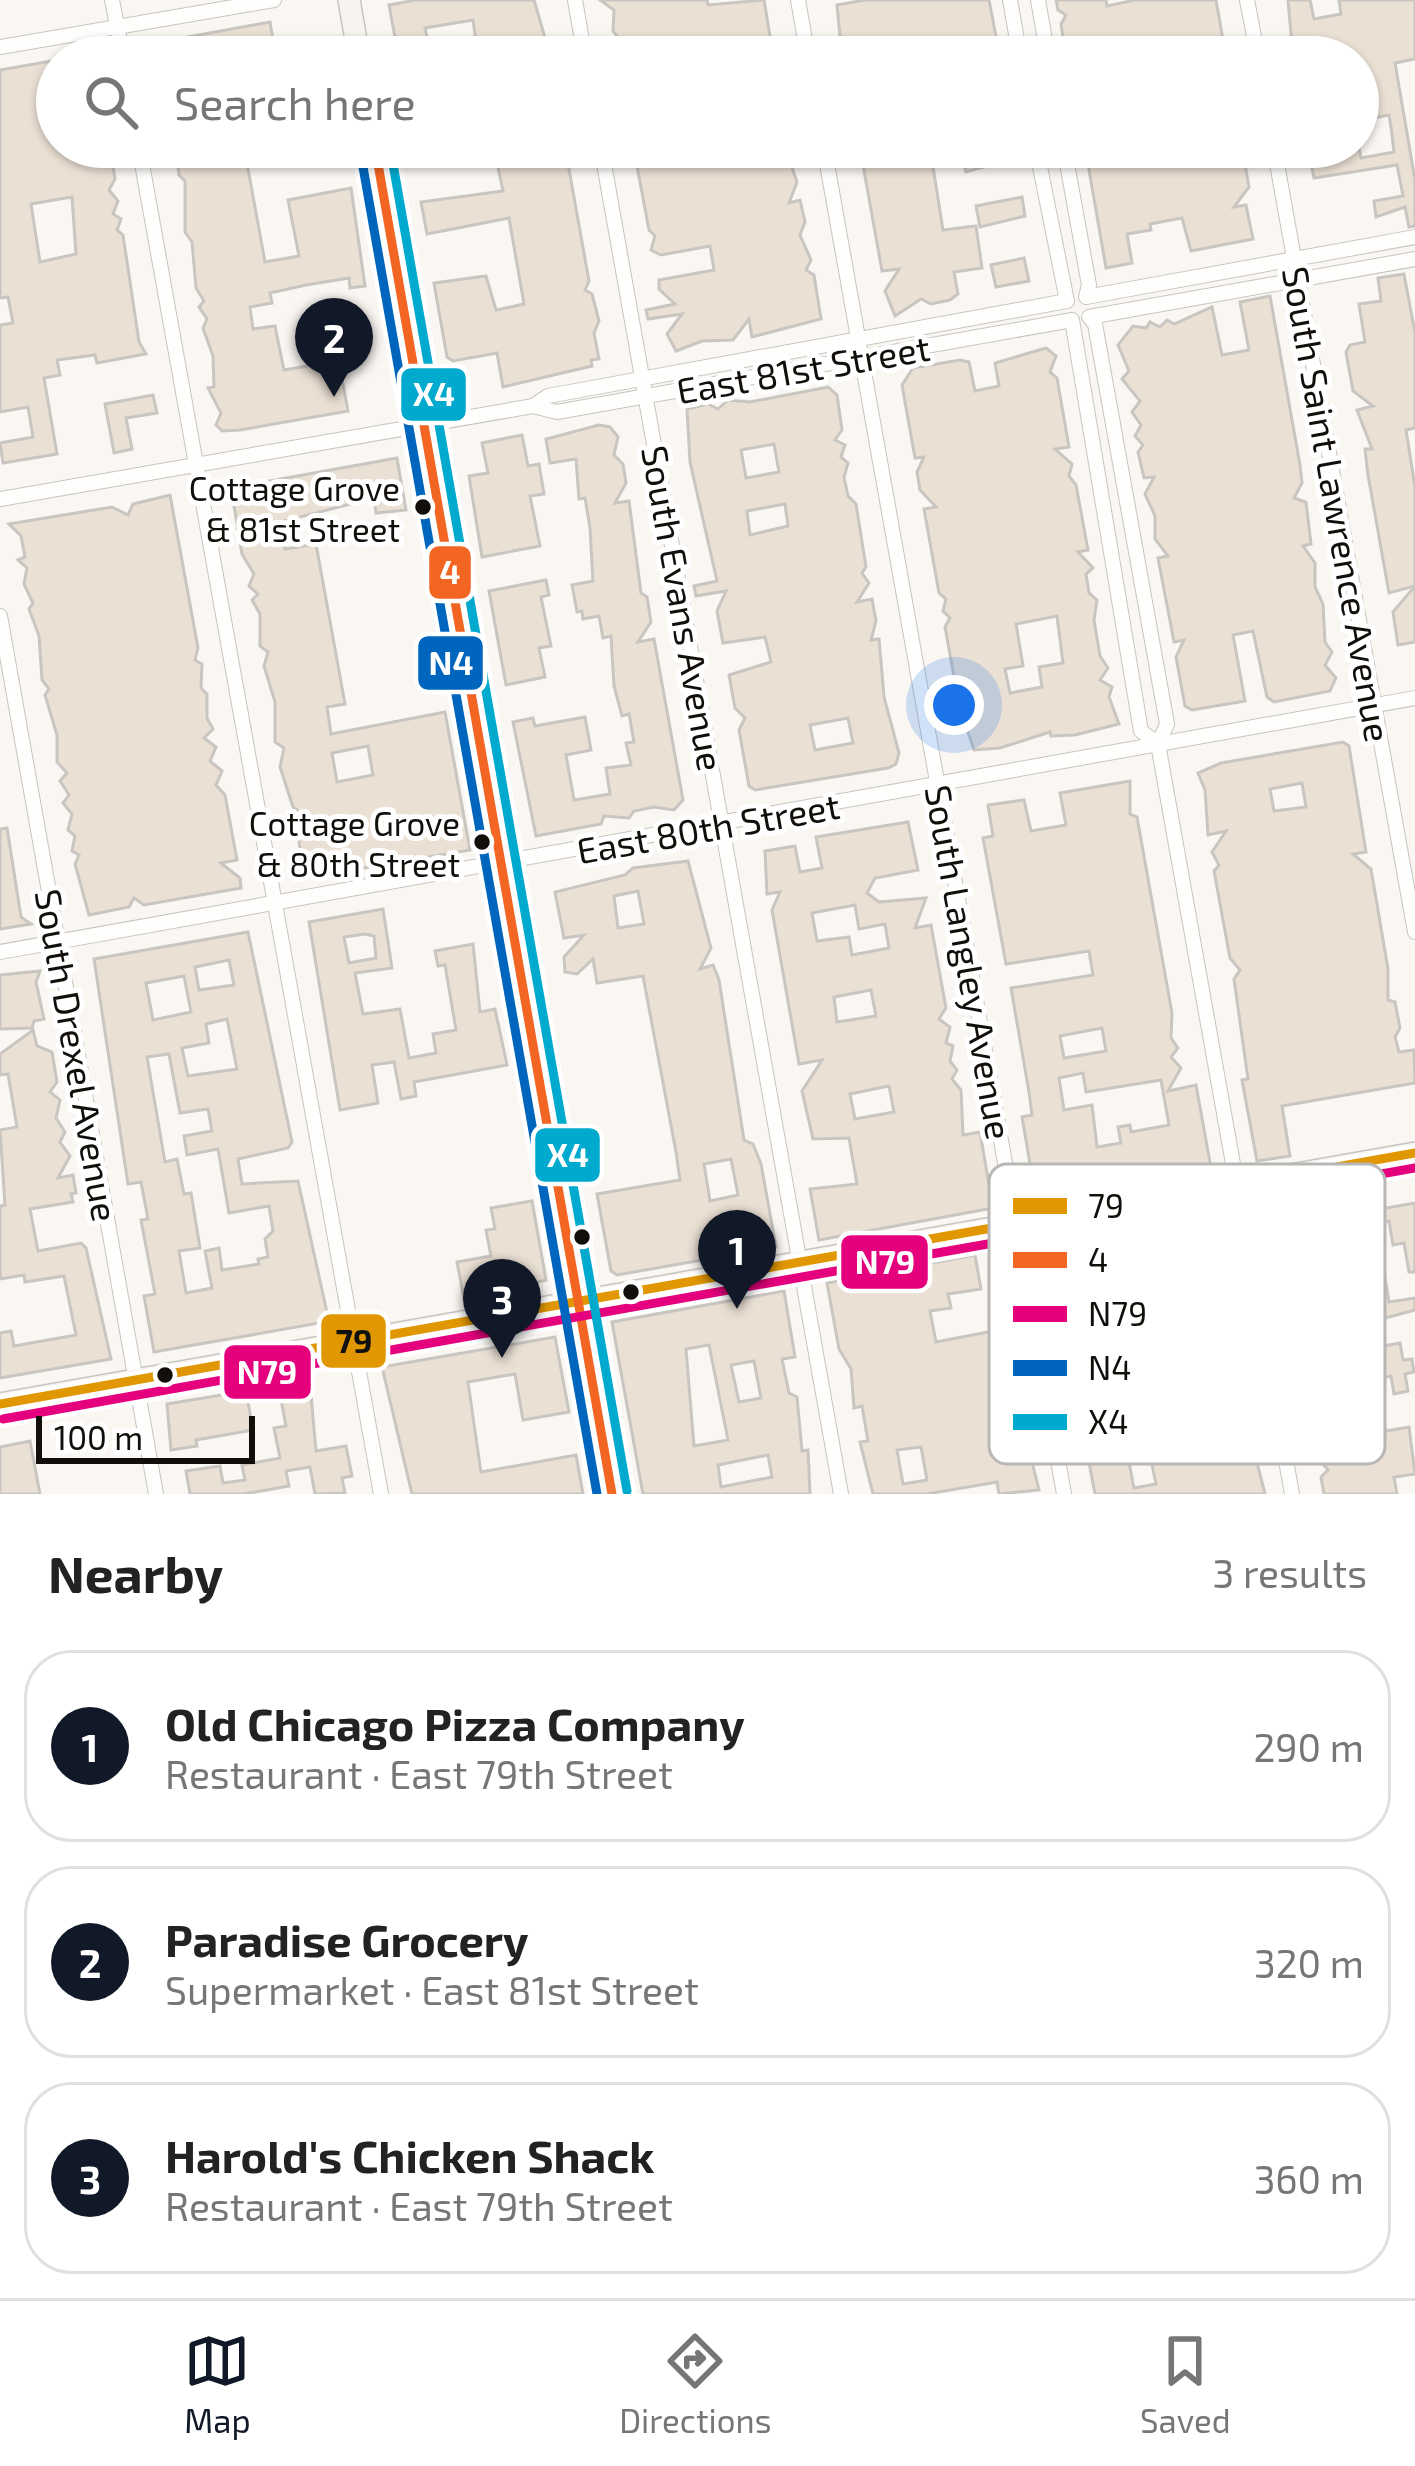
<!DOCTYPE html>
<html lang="en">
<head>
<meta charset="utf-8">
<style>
  :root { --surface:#fff; --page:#f2f2f2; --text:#222; --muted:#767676; --line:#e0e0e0; --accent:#111827 }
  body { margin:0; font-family:"Exo 2",sans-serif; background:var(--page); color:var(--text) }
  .scale { position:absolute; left:36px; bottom:30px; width:219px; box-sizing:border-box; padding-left:12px; border:6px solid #120f0b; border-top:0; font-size:33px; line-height:42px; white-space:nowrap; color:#120f0b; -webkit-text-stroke:9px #fff; paint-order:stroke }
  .you { position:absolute; left:954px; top:705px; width:42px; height:42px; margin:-30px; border:9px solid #fff; border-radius:50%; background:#1a73e8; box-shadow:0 0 0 18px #1a73e833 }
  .badge { display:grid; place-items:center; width:78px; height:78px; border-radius:50%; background:var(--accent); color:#fff; font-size:39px; font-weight:700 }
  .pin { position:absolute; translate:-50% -99px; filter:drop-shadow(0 3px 6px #0008) }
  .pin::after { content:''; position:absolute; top:63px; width:42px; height:36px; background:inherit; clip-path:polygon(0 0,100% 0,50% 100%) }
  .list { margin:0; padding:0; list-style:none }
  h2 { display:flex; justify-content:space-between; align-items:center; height:156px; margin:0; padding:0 48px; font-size:51px }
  h2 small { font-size:39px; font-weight:400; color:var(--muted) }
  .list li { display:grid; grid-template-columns:78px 1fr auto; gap:36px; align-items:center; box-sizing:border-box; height:192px; margin:0 24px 24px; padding:0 24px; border:3px solid var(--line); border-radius:48px }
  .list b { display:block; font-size:45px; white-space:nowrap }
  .list p { margin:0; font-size:39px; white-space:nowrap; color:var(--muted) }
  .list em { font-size:39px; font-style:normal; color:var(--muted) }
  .icon { flex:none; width:66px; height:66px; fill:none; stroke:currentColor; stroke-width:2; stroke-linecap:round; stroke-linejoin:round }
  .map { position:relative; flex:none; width:1415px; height:1494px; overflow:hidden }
  .search { position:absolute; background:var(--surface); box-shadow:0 3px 9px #0004; left:36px; right:36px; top:36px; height:132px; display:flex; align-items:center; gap:30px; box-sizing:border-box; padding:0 42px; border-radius:66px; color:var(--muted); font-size:45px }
  .sheet { height:804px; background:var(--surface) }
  nav { display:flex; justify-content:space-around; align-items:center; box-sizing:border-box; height:168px; border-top:3px solid var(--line); background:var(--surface); font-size:33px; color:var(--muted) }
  nav a { display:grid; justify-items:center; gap:6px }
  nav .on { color:var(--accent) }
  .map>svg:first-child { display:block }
  .building { fill:#ebe0d4; stroke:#c9c6c2; stroke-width:3; fill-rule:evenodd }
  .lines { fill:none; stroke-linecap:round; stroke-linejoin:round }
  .minor-casing { stroke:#c8c4c1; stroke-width:16 }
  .secondary-casing { stroke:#c8c4c1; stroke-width:24 }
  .minor { stroke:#fefefd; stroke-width:14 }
  .secondary { stroke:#f7f3ef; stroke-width:21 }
  .bus-1-casing { stroke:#fff; stroke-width:18 }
  .bus-2-casing { stroke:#fff; stroke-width:18 }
  .bus-3-casing { stroke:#fff; stroke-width:18 }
  .bus-4-casing { stroke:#fff; stroke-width:18 }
  .bus-5-casing { stroke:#fff; stroke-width:18 }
  .bus-1 { stroke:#e09701; stroke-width:9 }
  .bus-2 { stroke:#f26522; stroke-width:9 }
  .bus-3 { stroke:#e5007d; stroke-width:9 }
  .bus-4 { stroke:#0065bd; stroke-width:9 }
  .bus-5 { stroke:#00a9ce; stroke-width:9 }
  .bus-dot { fill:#120f0b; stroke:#fff; stroke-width:4.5 }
  .labels { text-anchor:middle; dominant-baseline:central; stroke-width:10; stroke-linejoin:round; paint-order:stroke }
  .bus-label { font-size:33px; fill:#120f0b; stroke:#fff; text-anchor:end }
  .street-label { font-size:36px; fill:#120f0b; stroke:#fff }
  .key { fill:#fff; stroke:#b8b7b6; stroke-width:3 }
  .key-label { font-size:33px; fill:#120f0b }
  .line-badge { stroke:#fff; stroke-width:4.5 }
  .badge-label { font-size:33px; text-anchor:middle; font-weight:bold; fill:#fff }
  .pale-badge-label { font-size:33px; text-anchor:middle; font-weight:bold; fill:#111 }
</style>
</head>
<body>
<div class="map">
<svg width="1415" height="1494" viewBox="0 0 1415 1494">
  <rect width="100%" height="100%" fill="#faf6f2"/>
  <g class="building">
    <path d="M416,0H534L548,48L543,57H478L473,20L425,28L428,42L398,53L389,5Z"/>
    <path d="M600,0H707L708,5L764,0L773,54L703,57L701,45L634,57L613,31L614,10Z"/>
    <path d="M865,0H989L1000,57H958L957,51L842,57L837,5Z"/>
    <path d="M1056,0H1106L1107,6L1135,0H1216L1226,57H1066L1061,24L1066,15L1058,10Z"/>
    <path d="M1288,0H1310L1314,19L1341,14L1339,0H1415V59L1395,63L1415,180V226L1409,227L1405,207L1376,217L1374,201L1403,196L1397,165L1314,178L1308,147H1359L1361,158L1394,152L1391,127L1389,115L1358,121V57L1349,51L1293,57Z"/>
    <path d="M270,22L276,57H161L149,44Z"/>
    <path d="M57,60V147H110L115,179L109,190L118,201L113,214L121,219L117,230L123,235L139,342L146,354L97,363L95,355L57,360L60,375L44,378L57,454L3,463L0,443L33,437L28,407L0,412V325L13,323L8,297L0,298V70ZM72,197L76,254L40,262L31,204Z"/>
    <path d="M176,147H244L265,262L299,256L288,200L351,188L365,286L350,288L349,278L306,285L270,293L272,303L250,307L253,329L275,326L284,370L313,365L306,325L328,321L327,310L354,306L359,338L335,342L348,411L240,430L222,431L216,425L221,413L208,388L214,387L213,356L203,328L207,319L199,307L204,301L196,288L192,242L185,232V181L179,175Z"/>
    <path d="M565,147L589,281L585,290L592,294L599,321L594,333L599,359L591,360L592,366L503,387L497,353L453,361L447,357L434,283L486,276L496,310L524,304L509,218L427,234L421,202L503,191L494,148Z"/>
    <path d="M639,147H785L797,182L789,203L800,200L805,222L800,235L811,260L806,270L814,275L821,319L752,337L749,319L733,340L702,341L676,351L667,334L682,314L648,319L646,310L675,304L659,289V280L714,270L710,246L661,255L651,250L655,236L649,230L634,150Z"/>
    <path d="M972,147H1010L1012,159L966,172L963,160L933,167L943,230L976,226L982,268L954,272L958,294L950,300L931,304L921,299L895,316L885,291L899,269L882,271L860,148Z"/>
    <path d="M1085,147H1152L1158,160L1197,147H1242L1249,187L1234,207L1246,205L1253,239L1191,251L1182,218L1150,224L1151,230L1127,234L1132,263L1106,268Z"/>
    <path d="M1022,197L1025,216L980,227L976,206Z"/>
    <path d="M1024,258L1029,281L996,287L991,265Z"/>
    <path d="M1404,274L1415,333V428L1406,430L1415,487V586L1389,593L1368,475L1365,449H1372L1357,410L1373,406L1353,391L1346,352L1350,345L1365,342L1359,304L1381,301L1378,278Z"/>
    <path d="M1270,296L1300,465L1302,483L1294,498L1306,502L1311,544L1303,546L1315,563V587L1323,604L1325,642L1332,652L1325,665L1336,678L1330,691L1274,702L1267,697L1253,631L1233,635L1245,701L1192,710L1185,706L1176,657L1184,640L1174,642L1158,558L1168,556L1155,539V516L1145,494L1154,477L1144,478L1138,452L1143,445L1135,436L1141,425L1132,412L1140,401L1122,379L1129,371L1118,345L1133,326L1146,328L1150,322L1160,327L1167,320L1174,324L1212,307L1222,355L1249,350L1240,302Z"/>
    <path d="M1046,348L1056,356L1050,372L1057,378L1069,447L1055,449L1072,464L1069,476L1076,485L1088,550L1078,552L1093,568L1086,574L1089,593L1097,600L1094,620L1100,656L1108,668L1100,680L1112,687L1109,697L1119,724L1075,735L1051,736L1050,732L1000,748L974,750L960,709L945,627L950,618L943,611L946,599L939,593L924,509L936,507L920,490L917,472L924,457L915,458L902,385L913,368L960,360L969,362L975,391L999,386L995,363ZM1057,616L1063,663L1039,667L1042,687L1010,693L1005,669L1023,666L1016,624Z"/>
    <path d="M828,387L837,395L842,430L835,440L845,445L841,457L848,463L844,477L848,496L856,504L866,567L862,573L869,583L857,602L872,599L876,621L871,640L879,639L884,697L899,753L896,764L888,768L755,790L749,786L739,730L745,718L735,708L729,675L771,662L765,637L723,643L717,611L726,591L696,596L694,586L717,581L690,462L687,409L708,404L718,409L728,400L750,402ZM774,444L779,472L746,478L741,450ZM785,504L788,526L750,535L747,511ZM848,718L853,743L815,750L810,725Z"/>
    <path d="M153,395L157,413L126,418L132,449L114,453L105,404Z"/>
    <path d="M599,425L610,427L618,437L614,455L623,464L626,483L615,503L629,501L641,593L647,597L651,622L638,642L654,639L683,800L674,810L654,807L634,811L629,818L604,816L601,824L536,836L513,722L533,718L535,726L585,717L591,750L566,755L574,800L610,794L606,768L631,765L626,743L634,742L629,714L622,716L614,686L611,636L603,638L599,616L583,619L582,611L577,612L572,585L593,581L590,528L585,498L579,499L576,459L550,463L546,439Z"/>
    <path d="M522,435L528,466L539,464L544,494L530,496L540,546L482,557L469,476L488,473L482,443Z"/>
    <path d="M397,458L406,510L376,513L374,498L280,522L285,549L316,544L345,704L327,707L331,734L445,712L470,850L305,878L297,830L303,814L293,807L280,767L284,748L275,742V702L264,666L268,652L260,646V614L252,600L258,594L249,586L254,574L242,554L231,488ZM368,746L373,775L337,782L332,753Z"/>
    <path d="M170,495L198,648L195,660L202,664L201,688L207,694V718L213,729L204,738L216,747L210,761L222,771L216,785L225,795L237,860L221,863L240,878L241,888L144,905L134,898L129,907L89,915L75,864L79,855L72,851L75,836L68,830L72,814L63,803L69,795L60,781L67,773L57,762V735L45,695L49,689L42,680L39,636L29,609L33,603L24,584L27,568L18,560L25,557L21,536L9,524L112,507L128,515L133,504Z"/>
    <path d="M546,580L549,595L541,597L551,646L539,648L545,677L506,685L489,591Z"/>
    <path d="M1415,586V642L1398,645L1393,612Z"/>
    <path d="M1343,742L1349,746L1366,852L1353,854L1371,869L1388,969V1000L1395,1002L1400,1028L1395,1037L1399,1052L1414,1050L1415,1083L1282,1106L1290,1156L1257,1161L1242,1080L1248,1079L1234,979L1240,970L1230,958L1214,871L1219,865L1212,852L1226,831L1208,835L1205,790L1198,773L1221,763ZM1302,783L1306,807L1274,811L1270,789Z"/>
    <path d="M1130,781V814L1137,817L1172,1013L1171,1038L1178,1048L1171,1057L1181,1068L1168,1091L1196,1085L1211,1168L1036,1199L1022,1117L1032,1115L1029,1092L1011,988L1093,975L1089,951L1006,964L983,838L993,836L988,805L1024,800L1031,831L1066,825L1060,793ZM1102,1028L1106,1051L1064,1058L1060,1036ZM1083,1073L1086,1092L1161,1080L1169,1125L1131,1132L1130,1125L1118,1127L1121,1143L1097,1147L1092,1105L1064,1110L1059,1078Z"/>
    <path d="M908,822L918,870L875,878L867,893L879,902L926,898L915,928L931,925L946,1008L939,1019L950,1027L946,1043L953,1046L950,1061L957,1070L952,1079L961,1090L963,1135L980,1132L993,1208L819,1240L810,1189L857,1184L849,1138L813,1139L802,1091L822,1060L799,1064L772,910L780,892L767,894L765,851L795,846L800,872L822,868L816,837ZM855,905L859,929L885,924L889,948L852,955L849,937L817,941L812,913ZM871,990L876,1016L837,1022L834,997ZM889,1086L894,1112L855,1119L850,1094Z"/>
    <path d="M7,828L21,917L31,924L0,929V829Z"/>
    <path d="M688,861L711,948L700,969L713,965L719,980L744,1140L753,1144L761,1164L776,1247L617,1275L611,1271L597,1194L680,1180L676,1152L643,976L597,983L593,959L577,974L565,972L564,957L584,935L564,938L555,892L625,875L633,868ZM638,891L644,924L618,928L614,896ZM731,1159L738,1195L710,1201L704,1164Z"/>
    <path d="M383,909L392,968L355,973L363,1014L400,1009L409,1058L436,1053L433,1034L456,1030L445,965L438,966L435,951L473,944L480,1012L495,1009L507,1065L414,1082L416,1096L401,1099L394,1062L372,1065L378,1103L340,1110L309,922ZM365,934L374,936L376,958L349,963L344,937Z"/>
    <path d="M248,932L292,1142L288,1148L238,1159L242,1184L298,1181L328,1317L325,1322L154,1352L144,1296L155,1294L141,1220L148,1219L141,1182L128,1184L94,959ZM229,960L234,985L199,990L195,967ZM184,976L191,1012L153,1020L146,983ZM227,1019L237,1069L188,1076L182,1048L209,1043L206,1024ZM169,1054L180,1113L208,1109L212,1131L184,1136L187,1155L218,1149L229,1213L269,1206L273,1231L265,1239L268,1257L258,1259L259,1264L222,1270L219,1248L205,1251L212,1288L186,1293L179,1251L200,1248L191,1193L184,1194L177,1159L165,1162L147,1057Z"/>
    <path d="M40,971L36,982L44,1019L34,1021L32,1028L0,1029V975Z"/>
    <path d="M33,1030L37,1046L52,1052L57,1082L50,1092L60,1100L56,1118L65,1132L60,1142L70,1156L58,1178L73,1175L76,1193L71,1194L73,1202L30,1209L38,1251L81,1243L86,1248L111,1359L0,1378V1333L11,1331L14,1346L76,1335L64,1276L25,1282L24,1275L0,1279V1206L5,1205L0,1130L17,1127L8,1074L0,1075V1054Z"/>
    <path d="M1377,1182L1381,1209L1415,1203V1272H1409L1404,1243L1393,1245L1389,1221L1363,1226L1365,1236L1353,1239L1358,1265L1382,1260L1389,1302L1415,1298V1310L1378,1320L1372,1278L1345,1283L1340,1255L1277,1268L1263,1203Z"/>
    <path d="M532,1201L546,1280L464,1299L457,1262L491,1256L486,1230L495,1229L491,1208Z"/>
    <path d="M1219,1212L1226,1250L1157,1262L1170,1316L1141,1321L1147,1356L1175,1351L1178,1367L1210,1362L1207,1342L1236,1337L1248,1427L1265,1494H1095L1062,1318L1104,1311L1107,1331L1130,1328L1123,1289L1090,1295L1080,1236ZM1204,1380L1216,1435L1191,1439L1181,1384ZM1138,1397L1156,1484L1134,1488L1117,1401Z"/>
    <path d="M975,1255L981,1289L948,1294L951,1308L930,1311L936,1342L1009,1328L1023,1426L1039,1490L999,1494L997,1482L927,1494H873L860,1442L868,1441L862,1406L854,1408L851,1369L839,1349L827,1283ZM921,1447L927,1480L903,1484L897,1450Z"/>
    <path d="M784,1291L795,1357L782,1359L789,1393L797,1397L802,1451L808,1450L810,1494H643L612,1322ZM709,1345L728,1440L694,1446L686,1349ZM754,1361L761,1398L739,1402L731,1365ZM768,1455L772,1477L721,1487L718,1465Z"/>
    <path d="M1367,1318L1372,1348L1400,1343L1403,1360L1412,1359L1414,1372L1405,1374L1408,1391L1394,1394L1391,1376L1343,1386L1349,1422L1356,1426L1384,1422L1386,1431L1409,1427L1415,1474L1394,1477L1397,1494H1324L1321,1477L1328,1470L1317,1456L1323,1449L1314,1441L1302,1365L1305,1360L1294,1348L1356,1334L1353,1320Z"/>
    <path d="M555,1337L569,1412L523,1420L515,1374L468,1382L480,1466L481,1472L576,1455L583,1494H412L382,1367Z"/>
    <path d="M310,1384L316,1451L346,1446L352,1476L342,1478L345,1493L315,1494L310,1467L286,1471L289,1486L244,1494H190L186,1471L220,1466L223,1483L245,1480L242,1465L280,1458L274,1428L286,1426L279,1389Z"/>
    <path d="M246,1391L253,1430L196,1440L197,1446L171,1450L167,1404Z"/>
    <path d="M30,1441L40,1494H0V1447Z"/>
  </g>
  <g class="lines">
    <defs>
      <g id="minor">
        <path d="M112,0L123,57"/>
        <path d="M575,0L585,57"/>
        <path d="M798,0L808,57"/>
        <path d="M1010,0L1020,57"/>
        <path d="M1038,0L1048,57"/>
        <path d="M1247,0L1258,57"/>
        <path d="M0,47L274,0"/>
        <path d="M139,147L381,1494"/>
        <path d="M601,147L841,1494"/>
        <path d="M824,147L1064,1494"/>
        <path d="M1064,147L1089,285L1086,297L1415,237"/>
        <path d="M1274,147L1415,932"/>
        <path d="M533,406L548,396L1067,301L1036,147"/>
        <path d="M0,499L533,406L557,412L1072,320L1141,731L1158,744"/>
        <path d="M0,616L156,1494"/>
        <path d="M0,952L1415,698"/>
        <path d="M1292,1494L1158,744L1167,724L1095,324L1089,317L1415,259"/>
      </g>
      <g id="secondary">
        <path d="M349,0L359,57"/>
        <path d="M375,147L612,1494"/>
        <path d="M0,1404L1415,1153"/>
      </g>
    </defs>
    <use href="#minor" class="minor-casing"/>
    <use href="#secondary" class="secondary-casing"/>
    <use href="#minor" class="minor"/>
    <use href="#secondary" class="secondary"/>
    <defs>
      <path id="bus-1" d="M0,1404L1415,1153"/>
      <path id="bus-2" d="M375,147L612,1494"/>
      <path id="bus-3" d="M3,1419L1415,1168"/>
      <path id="bus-4" d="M360,150L597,1494"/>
      <path id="bus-5" d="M390,147L627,1491"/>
    </defs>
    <use href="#bus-1" class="bus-1-casing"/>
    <use href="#bus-2" class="bus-2-casing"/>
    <use href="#bus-3" class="bus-3-casing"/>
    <use href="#bus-4" class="bus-4-casing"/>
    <use href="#bus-5" class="bus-5-casing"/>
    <use href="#bus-1" class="bus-1"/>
    <use href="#bus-2" class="bus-2"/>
    <use href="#bus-3" class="bus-3"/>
    <use href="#bus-4" class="bus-4"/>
    <use href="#bus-5" class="bus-5"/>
  </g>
  <g class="bus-dot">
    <circle cx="423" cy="507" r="10"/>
    <circle cx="482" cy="842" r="10"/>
    <circle cx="582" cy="1237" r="10"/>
    <circle cx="631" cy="1292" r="10"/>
    <circle cx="165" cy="1375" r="10"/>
  </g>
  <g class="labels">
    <g class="bus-label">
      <text x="400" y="488">Cottage Grove<tspan x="400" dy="41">&amp; 81st Street</tspan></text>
      <text x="460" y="823">Cottage Grove<tspan x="460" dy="41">&amp; 80th Street</tspan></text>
    </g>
    <g class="street-label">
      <text transform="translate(803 368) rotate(-10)">East 81st Street</text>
      <text transform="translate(1338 504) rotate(80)">South Saint Lawrence Avenue</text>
      <text transform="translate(684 608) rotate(80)">South Evans Avenue</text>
      <text transform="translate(708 827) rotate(-10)">East 80th Street</text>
      <text transform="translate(970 962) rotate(80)">South Langley Avenue</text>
      <text transform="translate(78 1055) rotate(80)">South Drexel Avenue</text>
    </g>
  </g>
  <rect x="989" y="1164" width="396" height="300" rx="18" class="key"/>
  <rect x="1013" y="1198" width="54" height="16" fill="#e09701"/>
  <rect x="1013" y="1252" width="54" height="16" fill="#f26522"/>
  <rect x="1013" y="1306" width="54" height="16" fill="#e5007d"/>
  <rect x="1013" y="1360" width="54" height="16" fill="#0065bd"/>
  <rect x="1013" y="1414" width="54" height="16" fill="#00a9ce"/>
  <g class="key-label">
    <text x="1088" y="1218">79</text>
    <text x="1088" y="1272">4</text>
    <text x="1088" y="1326">N79</text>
    <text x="1088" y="1380">N4</text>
    <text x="1088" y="1434">X4</text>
  </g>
  <g class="line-badge">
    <rect x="399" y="366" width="69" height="57" rx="12" fill="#00a9ce"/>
    <rect x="427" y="544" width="46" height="57" rx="12" fill="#f26522"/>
    <rect x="416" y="634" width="69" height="58" rx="12" fill="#0065bd"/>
    <rect x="533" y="1126" width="69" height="58" rx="12" fill="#00a9ce"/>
    <rect x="839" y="1233" width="91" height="58" rx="12" fill="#e5007d"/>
    <rect x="319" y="1312" width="69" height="58" rx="12" fill="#e09701"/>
    <rect x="222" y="1343" width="91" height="58" rx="12" fill="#e5007d"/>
  </g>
  <g class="badge-label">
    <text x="434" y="406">X4</text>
    <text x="450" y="584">4</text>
    <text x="451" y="675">N4</text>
    <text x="568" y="1167">X4</text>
    <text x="885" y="1274">N79</text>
    <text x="267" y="1384">N79</text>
  </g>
  <g class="pale-badge-label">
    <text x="354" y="1353">79</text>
  </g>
</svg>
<div class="scale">100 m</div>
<div class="you"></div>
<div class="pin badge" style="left:737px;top:1309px">1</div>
<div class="pin badge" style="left:334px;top:397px">2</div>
<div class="pin badge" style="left:502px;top:1358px">3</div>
<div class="search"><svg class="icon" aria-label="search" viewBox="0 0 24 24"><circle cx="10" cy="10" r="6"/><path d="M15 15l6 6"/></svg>Search here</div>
</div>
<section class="sheet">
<h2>Nearby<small>3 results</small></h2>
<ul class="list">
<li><span class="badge">1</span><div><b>Old Chicago Pizza Company</b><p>Restaurant · East 79th Street</p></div><em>290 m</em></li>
<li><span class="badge">2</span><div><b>Paradise Grocery</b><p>Supermarket · East 81st Street</p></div><em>320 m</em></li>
<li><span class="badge">3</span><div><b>Harold's Chicken Shack</b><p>Restaurant · East 79th Street</p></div><em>360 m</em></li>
</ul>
</section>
<nav>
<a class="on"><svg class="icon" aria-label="map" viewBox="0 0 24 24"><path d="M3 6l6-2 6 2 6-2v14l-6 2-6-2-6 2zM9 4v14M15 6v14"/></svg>Map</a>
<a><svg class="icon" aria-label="directions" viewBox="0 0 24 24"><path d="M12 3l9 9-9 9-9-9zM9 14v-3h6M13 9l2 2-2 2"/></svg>Directions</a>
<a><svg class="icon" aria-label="saved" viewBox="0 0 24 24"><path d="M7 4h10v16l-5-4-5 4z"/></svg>Saved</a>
</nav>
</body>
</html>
